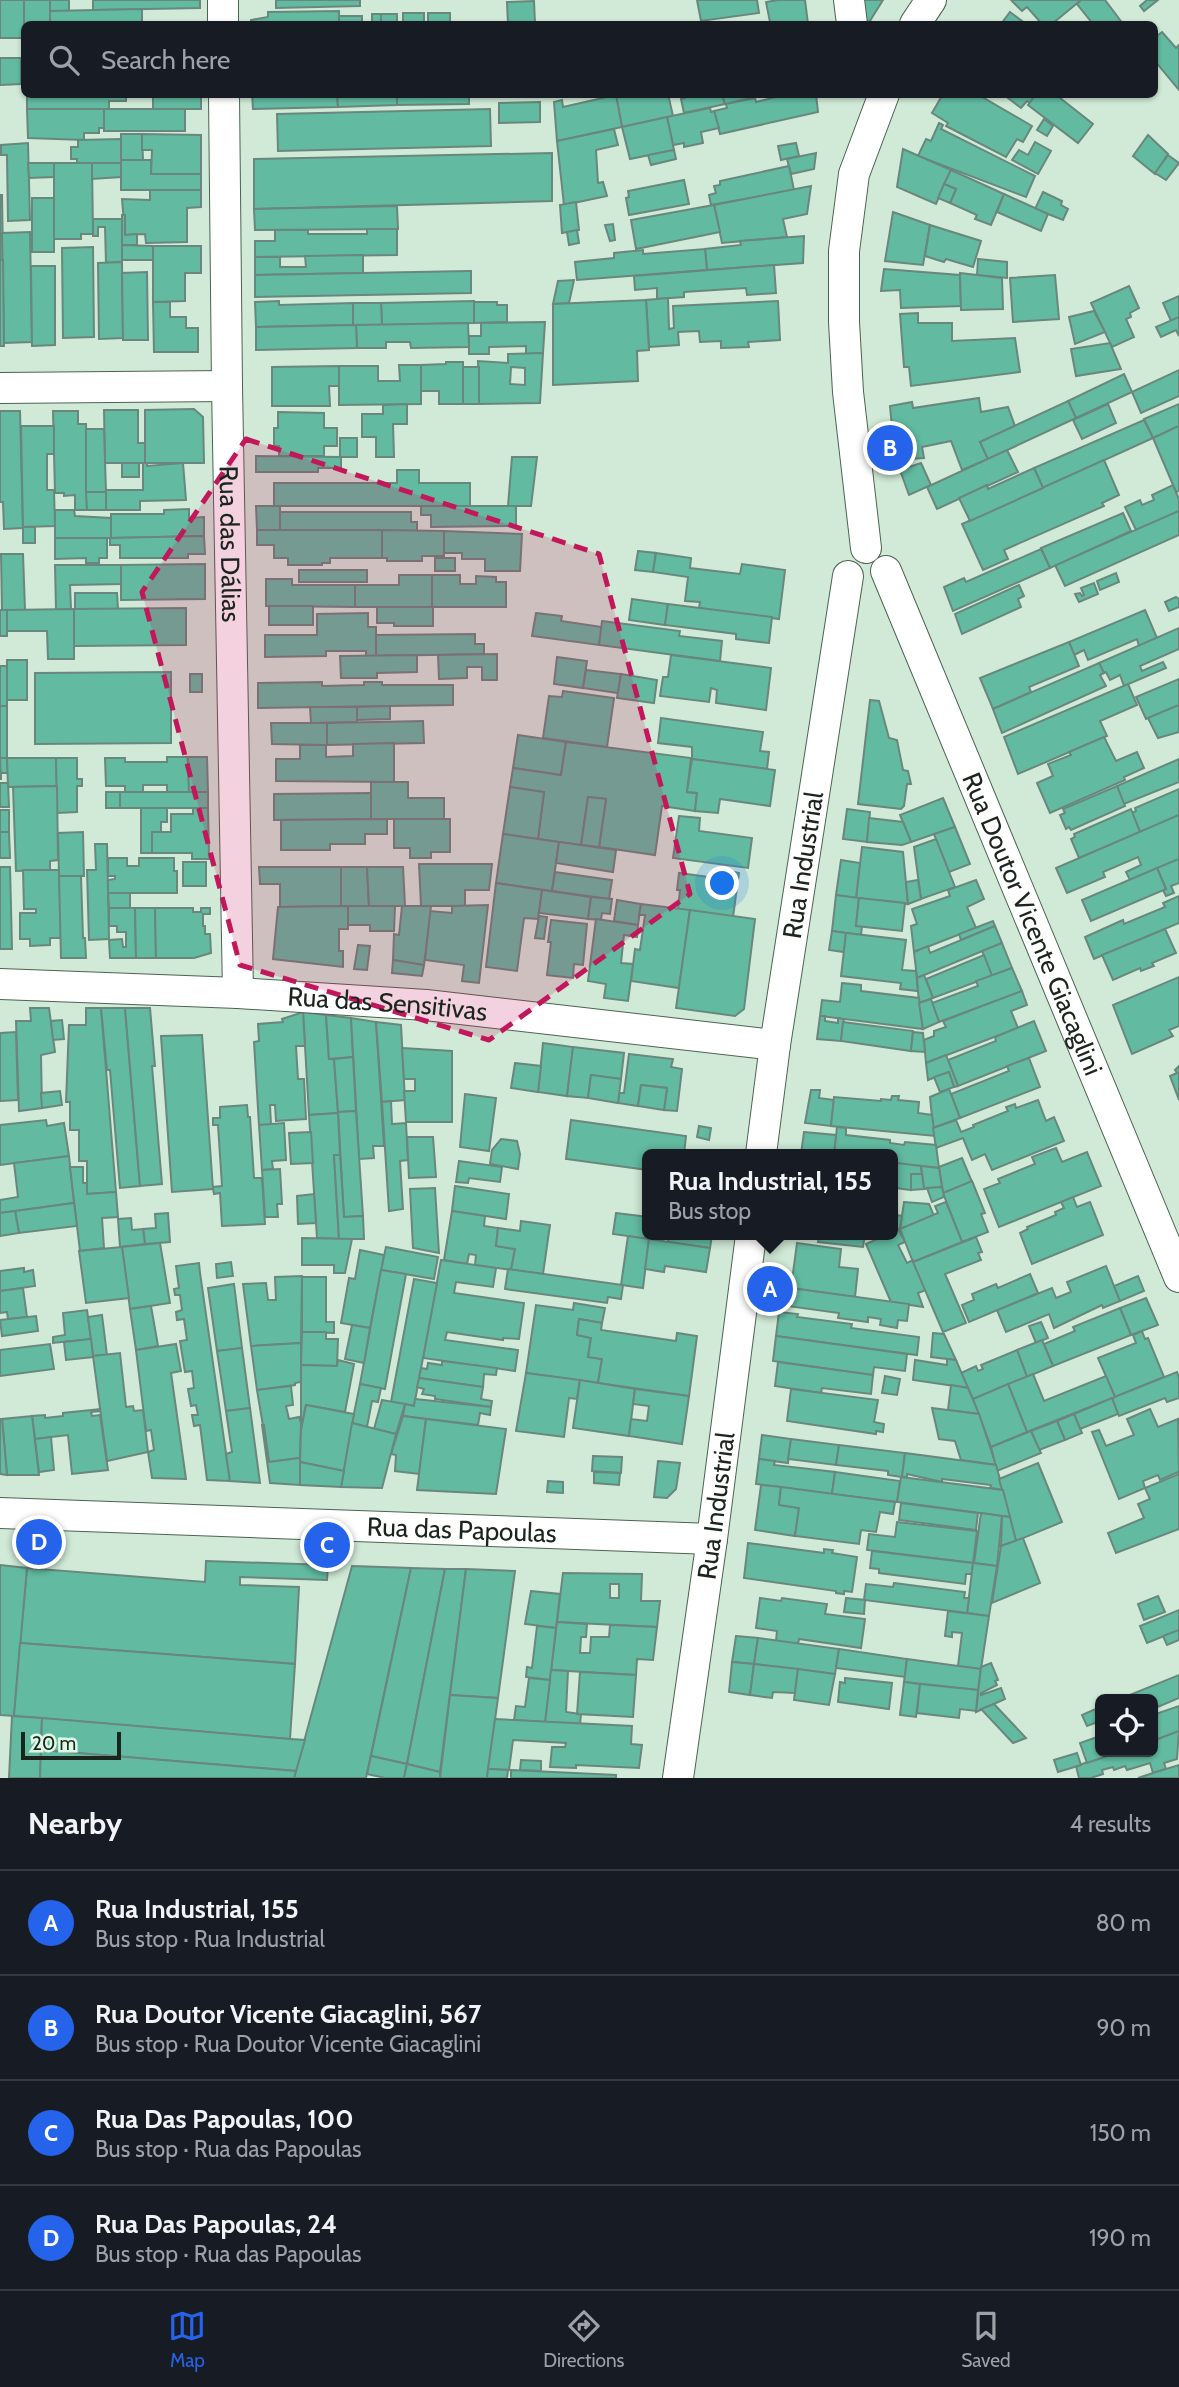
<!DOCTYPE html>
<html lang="en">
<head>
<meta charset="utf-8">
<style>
  :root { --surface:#171b24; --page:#242831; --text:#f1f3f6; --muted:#9ea1a6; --line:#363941; --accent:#2563eb }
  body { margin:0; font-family:Cabin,sans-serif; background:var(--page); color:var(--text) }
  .controls { position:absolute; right:21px; bottom:21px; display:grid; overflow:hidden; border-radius:10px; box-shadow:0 2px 5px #0004 }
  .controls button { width:63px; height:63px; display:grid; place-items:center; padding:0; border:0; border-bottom:2px solid var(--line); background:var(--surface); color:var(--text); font:35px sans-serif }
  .scale { position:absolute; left:21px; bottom:18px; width:100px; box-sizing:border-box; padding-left:7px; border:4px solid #1b251e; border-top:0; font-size:19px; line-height:24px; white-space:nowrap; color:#1b251e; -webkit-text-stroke:5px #ddf8e4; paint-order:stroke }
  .you { position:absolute; left:723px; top:884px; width:24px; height:24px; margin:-18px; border:5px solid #fff; border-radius:50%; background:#1a73e8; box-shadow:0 0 0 10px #1a73e833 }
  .badge { display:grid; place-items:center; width:46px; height:46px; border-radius:50%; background:var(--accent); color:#fff; font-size:23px; font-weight:700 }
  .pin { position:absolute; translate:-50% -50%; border:4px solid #fff; box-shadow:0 2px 7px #0006 }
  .popup { position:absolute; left:642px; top:1149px; width:256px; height:91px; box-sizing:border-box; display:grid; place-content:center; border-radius:10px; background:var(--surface); filter:drop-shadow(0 2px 5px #0005); font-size:23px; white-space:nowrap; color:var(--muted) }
  .popup b { font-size:26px; color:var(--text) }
  .popup::after { content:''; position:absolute; left:50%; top:100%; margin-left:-14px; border:14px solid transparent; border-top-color:var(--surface) }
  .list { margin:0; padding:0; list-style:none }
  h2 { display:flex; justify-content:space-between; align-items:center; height:91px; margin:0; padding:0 28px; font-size:30px }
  h2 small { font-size:23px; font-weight:400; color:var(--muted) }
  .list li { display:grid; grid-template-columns:46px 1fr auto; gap:21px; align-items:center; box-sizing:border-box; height:105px; padding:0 28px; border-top:2px solid var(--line) }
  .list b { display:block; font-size:26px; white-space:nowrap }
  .list p { margin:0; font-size:23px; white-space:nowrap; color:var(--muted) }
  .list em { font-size:23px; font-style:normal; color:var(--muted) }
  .icon { flex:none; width:38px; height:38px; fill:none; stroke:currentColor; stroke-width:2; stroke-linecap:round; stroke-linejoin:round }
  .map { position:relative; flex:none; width:1179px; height:1778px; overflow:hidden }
  .search { position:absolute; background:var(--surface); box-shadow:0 2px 5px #0004; left:21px; right:21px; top:21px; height:77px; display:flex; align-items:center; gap:18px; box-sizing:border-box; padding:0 24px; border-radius:10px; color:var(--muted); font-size:26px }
  .sheet { height:511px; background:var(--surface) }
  nav { display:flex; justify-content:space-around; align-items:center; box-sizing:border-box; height:98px; border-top:2px solid var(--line); background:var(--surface); font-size:19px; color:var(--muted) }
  nav a { display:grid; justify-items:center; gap:4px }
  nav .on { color:var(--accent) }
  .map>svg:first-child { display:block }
  .building { fill:#62bba1; stroke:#69877c; stroke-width:2; fill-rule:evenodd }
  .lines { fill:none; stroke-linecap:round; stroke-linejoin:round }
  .street-casing { stroke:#4c6352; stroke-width:32 }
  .street { stroke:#fff; stroke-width:30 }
  .marked { fill:#c2185b; fill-opacity:0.2; stroke:#c2185b; stroke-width:5; stroke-dasharray:14 9; stroke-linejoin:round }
  .labels { text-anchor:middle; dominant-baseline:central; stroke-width:5; stroke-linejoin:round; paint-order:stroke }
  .street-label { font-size:26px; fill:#1b251e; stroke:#ddf8e4 }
</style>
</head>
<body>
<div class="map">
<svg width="1179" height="1778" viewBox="0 0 1179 1778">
  <rect width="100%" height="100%" fill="#d0ead7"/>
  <g class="building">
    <rect x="0" y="0" width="24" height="38"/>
    <path d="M24,0H50V24H24V30Z"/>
    <rect x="50" y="0" width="19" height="11"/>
    <path d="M93,0H200V8L93,10Z"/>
    <path d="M276,0H360V6L276,8Z"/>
    <path d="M697,0H757L759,13L701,21Z"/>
    <path d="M778,0H805L808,24H766L770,22L766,2Z"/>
    <path d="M857,0H883L868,24H860Z"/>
    <path d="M1011,0H1081L1052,24H1042L1027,7L1022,11Z"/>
    <path d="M1081,0H1105L1123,24H1093L1077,4Z"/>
    <path d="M1158,0L1144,11L1140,6L1147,0Z"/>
    <path d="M534,1L535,23L508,24L507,2Z"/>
    <path d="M142,9V24H50V11Z"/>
    <path d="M339,11V24H251V20L268,17V12Z"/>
    <path d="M1010,12L1026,24H1001Z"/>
    <rect x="403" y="13" width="21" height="11"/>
    <rect x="428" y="13" width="22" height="11"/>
    <rect x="372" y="14" width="9" height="10"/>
    <rect x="381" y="14" width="16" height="10"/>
    <rect x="339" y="16" width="23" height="8"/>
    <path d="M1162,32L1176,48L1179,45V90L1154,60V38Z"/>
    <path d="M0,58H21V84L0,85Z"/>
    <path d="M27,94H126V101H109V109H27Z"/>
    <path d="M168,94H201V109H153V97H168Z"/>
    <path d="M252,94H337L338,107L253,109Z"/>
    <path d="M337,94H397V105L338,107Z"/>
    <path d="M397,94H469V104L397,105Z"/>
    <path d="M668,94L673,116L622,127L616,95Z"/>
    <path d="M685,94H722L725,104L684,113L681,99L685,98Z"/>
    <path d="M722,94H769L725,104Z"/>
    <path d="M788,94H816L818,112L720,134L714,111L727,108L726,104L755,98L756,102Z"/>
    <path d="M943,94H977L1032,126L1023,142L1017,139L1006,157L946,126L948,123L932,113Z"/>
    <path d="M1003,94H1036L1030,103L1027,101L1021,108Z"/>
    <path d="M1036,94H1055L1093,124L1078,143L1028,105Z"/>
    <path d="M616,95L622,127L557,141L554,102L562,100L563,107Z"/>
    <path d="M540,102V122L499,123V103Z"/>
    <path d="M710,108L711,112L714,111L719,128L701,132L703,143L684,147V143L673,145L667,117Z"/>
    <path d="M27,109H104V128H99V133H84V140L28,138Z"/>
    <rect x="104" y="109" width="81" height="22"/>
    <path d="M490,109L491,146L278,151L277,114Z"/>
    <path d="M667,117L674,150L630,159L622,127Z"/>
    <path d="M1044,119L1053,126L1047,136L1037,130Z"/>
    <path d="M939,123L943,125L941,129L1035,176L1026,197L918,156L926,139L931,141Z"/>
    <path d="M614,129L618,145L596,150L598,183L603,182L607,196L564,205L557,141Z"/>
    <path d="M121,134H142L143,160H121Z"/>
    <path d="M142,134L201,135V174H151L152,150H142Z"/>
    <path d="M1148,135L1168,154L1155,174L1133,156Z"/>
    <path d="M121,139V163H77V159H71V147H78V140Z"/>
    <path d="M1035,142L1051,151L1038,174L1012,160L1019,150L1028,155Z"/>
    <path d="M28,143L30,220L8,221L7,155H1V145Z"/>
    <path d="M796,143L799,156L781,160L778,146Z"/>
    <path d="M903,149L951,170L936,204L897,187Z"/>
    <path d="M674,150L676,159L651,165L648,155Z"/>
    <path d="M552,153V201L254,209V159Z"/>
    <path d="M816,153L814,169L791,174L787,159Z"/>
    <path d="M1168,155L1179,163L1166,180L1155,173Z"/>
    <path d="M121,160H151V174H201V190H121Z"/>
    <path d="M28,163H54V177L29,178Z"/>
    <path d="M54,163H92L93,234H81V239H54Z"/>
    <path d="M92,163H121V177L92,179Z"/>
    <path d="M789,166L794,190L711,205L709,195L716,193L714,186L720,185V181Z"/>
    <path d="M951,170L1004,194L991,225L975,219L977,215L950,203L956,189L944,184Z"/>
    <path d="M684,180L689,204L629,215L626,198L629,197L628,191Z"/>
    <path d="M944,184L956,189L950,203L938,198Z"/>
    <path d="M811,186L807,214L783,219L787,237L722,243L714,205Z"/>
    <path d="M150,190H201V207L187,208V242L146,243L145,234L125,235L122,199L150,200Z"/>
    <path d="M1043,192L1062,201L1061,205L1068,209L1063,220L1035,209Z"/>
    <path d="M1004,194L1048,214L1041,231L997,212Z"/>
    <path d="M0,195H2L3,260H0Z"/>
    <rect x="32" y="198" width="22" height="54"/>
    <path d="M576,202L579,230L562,233L560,205Z"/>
    <path d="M714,205L720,232L636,249L631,220Z"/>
    <path d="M397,206L398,229L255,230L254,209Z"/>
    <path d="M893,212L930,225L923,265L885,261Z"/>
    <path d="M122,215H125V235L137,234V245H122Z"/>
    <path d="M93,219H122V262L106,263L105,227H98V236H93Z"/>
    <path d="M613,224L615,240L610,241L605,225Z"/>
    <path d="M930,225L981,241L973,267L946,259L944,262L925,256Z"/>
    <path d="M367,229H397V255L255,257V241H275V230H308V234H367Z"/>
    <path d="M577,230L579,243L569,245L567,232Z"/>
    <path d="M30,232L32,342L4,343L2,233Z"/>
    <path d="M804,236L803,263L707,270L705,249L741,245L740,241Z"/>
    <path d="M122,245L153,246V260H122Z"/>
    <path d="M153,246H201V273H185V301L153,302Z"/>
    <path d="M93,247L94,337L63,338L62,248Z"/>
    <path d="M705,249L707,270L577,280L575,262L614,258V253L643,250V254Z"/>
    <path d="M363,255V273L255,275V257H280V267H306L305,256Z"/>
    <path d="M978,259L1007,262V278L977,275Z"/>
    <path d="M0,260H3L4,346H0Z"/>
    <path d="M122,262L123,338L99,339L98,263Z"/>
    <path d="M774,265L776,293L747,295L746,288L684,292V297L657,299V288L635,290L634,276Z"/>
    <path d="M31,266H55V345L32,346Z"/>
    <path d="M884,269L960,275L961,306L901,308L900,290L881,291Z"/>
    <path d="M469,271H471V293L255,297V275Z"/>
    <path d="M147,272L148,340H123L122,273Z"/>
    <path d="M960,273L1002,278L1003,309L961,310Z"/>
    <path d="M1055,275L1059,319L1013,322L1010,278Z"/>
    <path d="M574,280L569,303L553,304L558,281Z"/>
    <path d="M1129,286L1139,308L1130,313L1131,317L1126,319L1134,337L1112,347L1091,303Z"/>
    <path d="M1179,296V317L1171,321L1163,303Z"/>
    <path d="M668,298L669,329L674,328L673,306L778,301L780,340L748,342L749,347L721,348V341L700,342L699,331L678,332L679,345L649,347L646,300Z"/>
    <path d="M646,300L649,350L637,351L638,381L553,385V304Z"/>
    <path d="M279,301V305L353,303V325L256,327L255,302Z"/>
    <path d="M474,301V323L382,325L381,303Z"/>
    <path d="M153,302H170V317H186V328H198V352H154Z"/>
    <path d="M474,302H497V305H507V322L474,323Z"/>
    <path d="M353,303H381L382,325H353Z"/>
    <path d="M1094,311L1105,332L1075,344L1069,317Z"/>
    <path d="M918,313V323H952V341L1015,338L1020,372L911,386L909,367H904L900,314Z"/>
    <path d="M1179,317V336L1176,330L1161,337L1156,327Z"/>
    <path d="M545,322L543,353L526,354V346L489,347V354H469V336H481V323Z"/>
    <path d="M468,323L469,347L411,348L410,342H386V348H357L356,325Z"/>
    <path d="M356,325L357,348L256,350V327Z"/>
    <path d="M1110,343L1121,369L1076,376L1071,349Z"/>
    <path d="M543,353L540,403L479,404L478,361L508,363V354ZM511,367L525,368V385L510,384Z"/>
    <path d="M446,362H463V404H439V391H421V365L446,364Z"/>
    <path d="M399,365H421V404L339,405V366H378V381H400Z"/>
    <path d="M339,366V386H329L330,406H272V367Z"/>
    <rect x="463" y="367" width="16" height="37"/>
    <path d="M1179,370V396L1141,413L1132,392Z"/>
    <path d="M1124,374L1132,392L1076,418L1068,401Z"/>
    <path d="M979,398L981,412L1008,407L1015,426L980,442L988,459L962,470L951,441L922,447L924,458L895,460L890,406L912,402L913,408Z"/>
    <path d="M1068,401L1076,418L988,459L980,442Z"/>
    <path d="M407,404V424H393L394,457H376V437H362V414H383V405Z"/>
    <path d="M1108,404L1116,423L1082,439L1073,420Z"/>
    <path d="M1179,404V426L1153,438L1144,419Z"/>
    <path d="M194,409L203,417L204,463H145V410Z"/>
    <path d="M104,410H138V443H145V463H105Z"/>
    <path d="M0,411H20L23,528L4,529L3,502H0Z"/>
    <path d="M53,411H78V424H86L87,510H75V495L64,496V493H55Z"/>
    <path d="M278,412L324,413V428H337V446H324V456H279V446H274V428H278Z"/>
    <path d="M1144,420L1153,438L1043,488L1034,468Z"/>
    <path d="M21,426H54V454H47V490H54L55,526L23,527Z"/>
    <path d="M1179,426V491L1176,492L1153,438Z"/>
    <path d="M86,429H104L106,492H86Z"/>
    <rect x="340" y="438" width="17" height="19"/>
    <path d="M1007,450L1018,472L937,509L927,487Z"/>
    <path d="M256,456L341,457V468H318V472H256Z"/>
    <path d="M512,457H537L531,506H508Z"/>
    <path d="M1104,460L1119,495L1102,503L1104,506L1004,550L1008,559L983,570L962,524Z"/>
    <rect x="122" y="463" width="17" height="14"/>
    <path d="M143,463H147V466L183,463L186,500L140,501V510H106V490H143Z"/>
    <path d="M921,463L931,485L909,495L900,470Z"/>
    <path d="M1034,468L1043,488L970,521L959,498L987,485L988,489Z"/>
    <path d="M397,470H419V483H470V506H274V483H397Z"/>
    <path d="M1173,485L1179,499V511L1136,530L1125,507L1140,500L1142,505L1154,500L1152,495Z"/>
    <path d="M86,492H106V510H87Z"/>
    <path d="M256,506H280V530H257Z"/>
    <path d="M421,506H516V526L431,527V515H421Z"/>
    <path d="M189,509V518L204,517V536L111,538V514H164V510Z"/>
    <path d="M55,510H74L75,516L111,518V538H55Z"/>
    <path d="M1179,511V535L1065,586L1055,565Z"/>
    <path d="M280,512H411V522H417V531L280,530Z"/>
    <path d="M1123,513L1131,531L1050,568L1041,548Z"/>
    <rect x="23" y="527" width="12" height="16"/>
    <path d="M257,530H382V558H330V563H322V565H288V558H274V545H257Z"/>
    <path d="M382,530L444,531V556H422V561H387V558H382Z"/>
    <path d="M444,531L522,534L520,571H485V559H462V553H444Z"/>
    <path d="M204,536L205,554H188V558H120V545H110V538Z"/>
    <path d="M55,538H107V558H99V563H86V558L55,559Z"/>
    <path d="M1041,549L1050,568L953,611L944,587L964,578L966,582Z"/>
    <path d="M638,551L656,553L653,572L635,570Z"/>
    <path d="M656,553L691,558L690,568L740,574L742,564L785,570L779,619L699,608L700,602L685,601L688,577L653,572Z"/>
    <path d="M1,554H23L25,610H2Z"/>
    <rect x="435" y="558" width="20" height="13"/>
    <path d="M205,564V599L121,600V565Z"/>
    <path d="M55,565H121V584L70,585L71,609L56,610Z"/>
    <rect x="299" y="570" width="68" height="12"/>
    <path d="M1116,573L1119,582L1100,590L1097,581Z"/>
    <path d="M399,575H432V607H355V585H399Z"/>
    <path d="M432,575H460V584H476V576L496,577V582H506V607H432Z"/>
    <path d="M266,579H292V585H355V607L266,606Z"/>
    <path d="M1094,583L1098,594L1079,602L1075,594L1080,593L1082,596L1084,595L1081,588Z"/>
    <path d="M1019,585L1024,596L1018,599L1021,607L962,634L955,614Z"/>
    <path d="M75,593H117L118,609H75Z"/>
    <path d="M1176,597L1179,599V607L1169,611L1165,602Z"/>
    <path d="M632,599L668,604L665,625L629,620Z"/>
    <path d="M668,604L772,617L769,643L736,639V634L665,625Z"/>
    <rect x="269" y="606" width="44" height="19"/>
    <path d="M377,607H433V626H394V623H377Z"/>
    <path d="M186,608V645L74,646V609Z"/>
    <path d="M74,609V659H48L47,631H7V610Z"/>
    <rect x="0" y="610" width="7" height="26"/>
    <path d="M1145,610L1157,638L1139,646L1137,639L1088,660L1084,650L1074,655L1069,642Z"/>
    <path d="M368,613V627H376V656H366V651H326V656L265,657V635H317V614Z"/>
    <path d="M536,613L562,616L561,621L602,627L599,645L532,636Z"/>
    <path d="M602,621L680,631L679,636L722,641L720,661L599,645Z"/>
    <path d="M1179,628V649L1140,666L1142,671L1163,662L1166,668L1124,686L1120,675L1110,680L1106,672L1104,673L1099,663Z"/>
    <path d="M475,634V644H484V654L376,656V635Z"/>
    <path d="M1069,642L1079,666L1029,687L1031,692L993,709L980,678Z"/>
    <path d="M497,654V680H482V667H467V678L439,679L438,655Z"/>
    <path d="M417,655V672L377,673V678H341L340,656Z"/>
    <path d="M671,655L771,668L766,710L716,703L717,690L711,688L709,702L660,696L663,677H668Z"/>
    <path d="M557,657L587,661L583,688L554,684Z"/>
    <rect x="7" y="660" width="20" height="40"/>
    <path d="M1099,663L1104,673L1100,675L1106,686L1002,733L993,709Z"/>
    <rect x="0" y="666" width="7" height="40"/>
    <path d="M586,670L621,674L618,693L583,688Z"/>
    <path d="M171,672V743L35,744V673Z"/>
    <rect x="190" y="674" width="12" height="18"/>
    <path d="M621,674L657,680L654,703L617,698Z"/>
    <path d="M1179,679V705L1146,719L1136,697Z"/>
    <path d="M322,682V686L364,685V682H382V685H453V705L258,708V683Z"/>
    <path d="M1128,684L1137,705L1100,721L1107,736L1018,774L1004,737Z"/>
    <path d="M563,691L614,698L607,747L543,738L549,696L562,697Z"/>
    <path d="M870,700L879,701L889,738L897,740L903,770L908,771L911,784H907L904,806L901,809L858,804Z"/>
    <path d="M1179,705V732L1158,738L1148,718Z"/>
    <rect x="0" y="706" width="7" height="52"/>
    <path d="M390,706V719L357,720V707Z"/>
    <path d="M310,707H357V722L311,723Z"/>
    <path d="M661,718L763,732L760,751L769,752L767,769L692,759V747L658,743Z"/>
    <path d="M423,721L424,743L327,745V723Z"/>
    <path d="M271,723H327V745L272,744Z"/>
    <path d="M518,735L566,742L561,775L513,768Z"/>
    <path d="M1104,737L1116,761L1137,752L1144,768L1124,777L1125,780L1050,813L1037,783L1053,776L1048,764L1071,755L1069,752Z"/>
    <path d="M566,742L691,758L687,792L697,793L695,811L662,806L655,855L599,847L606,799L588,797L581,845L538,839L544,792L510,787L513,768L561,775Z"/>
    <path d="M394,743V782L276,781V759H300V745H326V757L353,756V744Z"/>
    <path d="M167,757H188L189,792H167V785H143V792H125V786H106L105,758H125V762H167Z"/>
    <path d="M188,757H207L208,792H189Z"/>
    <path d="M0,758H7L8,773H1V780Z"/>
    <path d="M7,758H56L57,786L8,787Z"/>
    <path d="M56,758H77V779H82V786H77V812L57,813Z"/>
    <path d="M692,759L775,770L770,806L720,799L718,813L695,811L697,793L687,792Z"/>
    <path d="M1179,759V782L1124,804L1117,786Z"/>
    <path d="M371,782H408V798H444V819H371Z"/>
    <path d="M0,783H8L9,807H0Z"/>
    <path d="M57,786L58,860L50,861V870L16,871L13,787Z"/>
    <path d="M1117,786L1125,806L1071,830L1069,827L1066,829L1060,815L1065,813L1063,809Z"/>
    <path d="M510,787L544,792L538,839L503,834Z"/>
    <path d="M1179,789V815L1140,832L1132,813L1136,811L1135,808Z"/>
    <rect x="106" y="792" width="14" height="16"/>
    <rect x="120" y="792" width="88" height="16"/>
    <path d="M371,793V819L274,820V794Z"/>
    <path d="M588,797L606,799L599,847L581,845Z"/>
    <path d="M943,798L955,827L911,842L900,815Z"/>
    <path d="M141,808H167V822H161V832H152V853H141Z"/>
    <path d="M193,808H208L209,859H192V853H152V832H171V814H193Z"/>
    <path d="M847,809L870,812L867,842L843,839Z"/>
    <path d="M1131,809L1140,832L1079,858L1071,839L1075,837L1074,834Z"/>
    <rect x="0" y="810" width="9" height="22"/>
    <path d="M1179,815V859L1130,880L1126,872L1141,865L1138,857L1103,872L1105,877L1067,893L1056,868Z"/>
    <path d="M679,816L700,818L699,831L752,838L748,868L673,858Z"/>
    <path d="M869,818L903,822L911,842L902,845L867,842Z"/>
    <path d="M387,819V834H365V844H330V850H281V820Z"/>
    <path d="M394,819H450V852H431V858H410V848H394Z"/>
    <path d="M955,827L970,864L949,872L934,834Z"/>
    <path d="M0,832H9L10,858H0Z"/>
    <path d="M83,832L84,876H59L58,833Z"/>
    <path d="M503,834L559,842L552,891L496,883Z"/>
    <path d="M936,839L955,887L921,899L914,847Z"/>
    <path d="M559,842L616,850L613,872L556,863Z"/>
    <path d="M95,844H107L109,939L89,940L87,870H96Z"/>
    <path d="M862,847L903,852L908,904L856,898Z"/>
    <path d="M108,858H127V866H139V858H174V871H177V893H108V880L115,879V876H108Z"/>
    <path d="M1179,859V883L1171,886L1174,893L1166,896L1163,890L1166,889L1157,868Z"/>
    <path d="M841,860L860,863L856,898L836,895Z"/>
    <rect x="183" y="862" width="23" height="24"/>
    <path d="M419,864H492L489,890H465V906H421Z"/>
    <path d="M0,867H10L12,949H0Z"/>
    <path d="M259,867H341V906L280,907V884H260Z"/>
    <path d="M341,867H367L369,906H341Z"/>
    <path d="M367,867H403L405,906H369Z"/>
    <path d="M1157,868L1166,889L1091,921L1082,900Z"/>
    <path d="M23,870H59L61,938H50V945L30,946V939H20V913H36V909H24Z"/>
    <path d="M725,870L739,873L733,917L678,909L680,890H677L679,873L723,879Z"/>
    <path d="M555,872L612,880L609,899L552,891Z"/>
    <path d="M59,876H81L83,938H85L86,958H61Z"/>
    <path d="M918,880L921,899L908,904L906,882Z"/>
    <path d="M976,880L984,899L967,907L976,928L914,952L911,926L917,924L912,909L950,896L948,890Z"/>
    <path d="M496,883L542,890L538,919L524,918L517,971L486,967Z"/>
    <path d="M542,890L591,897L588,919L539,913Z"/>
    <path d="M108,893H130V908H109Z"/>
    <path d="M836,895L859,898L856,926H862L861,935L832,931Z"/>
    <path d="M1179,896V923L1094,959L1085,937L1123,920L1124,924L1165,907L1163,903Z"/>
    <path d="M591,897L612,899L610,914L602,913L601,920L588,919Z"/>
    <path d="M859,898L905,903L902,931L856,926Z"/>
    <path d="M617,900L641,904L638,925L614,921Z"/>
    <path d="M641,904L690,910L679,988L631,981L635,949L640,950L645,915H639Z"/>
    <path d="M488,905L479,983L462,981L464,965L425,960L430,911L452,913V906Z"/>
    <path d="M348,906H395L394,931H370V925H348Z"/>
    <path d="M348,906V929H339V951H343V967L273,959L278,907Z"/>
    <path d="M402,906H431L424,965L393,960L394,934L399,935Z"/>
    <path d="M109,908H135L136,958H110L109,940L122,939L123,947H126V932H117V926H109Z"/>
    <path d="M135,908H155L156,958H136Z"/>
    <path d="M155,908H193V912H201V908H210V914H203V926H205V934H210L211,953L194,958H156Z"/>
    <path d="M690,910L755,919L744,1009L735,1016L676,1008Z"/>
    <path d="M539,916L547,917L544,939L535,938Z"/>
    <path d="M596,919L638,925L637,937L624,935L621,963L633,964L628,1001L604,998L606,984L588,981Z"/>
    <path d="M551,920L587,924L583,965L574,964L573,978L547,975L551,942H548Z"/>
    <path d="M993,921L995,926L961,940L959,934Z"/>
    <path d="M995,926L1002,943L917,978L914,952L928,946L930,953Z"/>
    <path d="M1165,929L1176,953L1152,963L1154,966L1141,971L1140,968L1113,980L1102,955Z"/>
    <path d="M832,931L846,933L844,952L829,950Z"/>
    <path d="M846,933L906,940L902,970L916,971L918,991L900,989L901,983L841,976Z"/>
    <path d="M1002,943L1012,968L992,976L982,951Z"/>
    <path d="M358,945L370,946L367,970L354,969Z"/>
    <path d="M984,955L992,976L933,998L926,979Z"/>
    <path d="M393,960L424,965L422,976L392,973Z"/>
    <path d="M1012,968L1022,991L939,1022L932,1003L978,986L976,981Z"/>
    <path d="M924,975L933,998L919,1003L917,978Z"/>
    <path d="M1179,977V1026L1169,1030L1173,1036L1132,1054L1113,1005Z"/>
    <path d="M842,983L861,985V991L919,998L923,1029L820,1016L822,1000L840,1002Z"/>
    <path d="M1022,991L1027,1005L1011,1011L1018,1028L926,1063L924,1040L934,1036V1031L946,1027L943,1021Z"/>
    <path d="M931,999L939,1022L923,1029L919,1003Z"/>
    <path d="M30,1008H49L55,1052L41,1055L42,1108L19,1111L16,1021H31Z"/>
    <path d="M86,1008H101L116,1192L87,1194V1161H79V1130H70V1102H66L69,1025H86Z"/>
    <path d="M101,1008H125L140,1186L120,1188L110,1070H107Z"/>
    <path d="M125,1008H150L155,1066H152L162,1184L140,1186Z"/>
    <path d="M303,1012L326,1015L329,1059H334L338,1113L309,1115Z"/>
    <path d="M303,1012L305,1046H296L298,1079H304L306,1119L276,1121L275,1105H270L271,1125H259L254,1042L259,1041L258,1024L283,1022L282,1019Z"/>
    <path d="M326,1015L351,1018L353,1057L329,1059Z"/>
    <path d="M820,1016H825V1021L838,1023V1018L844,1019L841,1041L817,1039Z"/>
    <path d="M351,1018L376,1022L384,1146H373L374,1158L359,1159Z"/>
    <path d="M62,1020L64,1039L53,1040L51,1021Z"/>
    <path d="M1034,1021L1046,1051L958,1086L948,1060L996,1041L995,1037Z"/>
    <path d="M376,1022L401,1025L405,1100L382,1102Z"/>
    <path d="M843,1022L913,1031L911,1051L841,1041Z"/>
    <path d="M16,1032L18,1100L0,1101V1033Z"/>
    <path d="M913,1032L923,1033L925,1052L911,1051Z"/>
    <path d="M202,1035L213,1189L172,1192L161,1036Z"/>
    <path d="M543,1043L573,1047L567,1096L538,1092Z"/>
    <path d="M573,1047L624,1053L621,1079L591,1075L588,1098L567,1096Z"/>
    <path d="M402,1048L452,1051V1122H406L404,1091H415V1079H404Z"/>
    <path d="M629,1054L673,1059L671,1067L682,1069L677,1111L664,1110L667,1088L641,1085L638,1106L618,1103L619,1093H624Z"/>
    <path d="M946,1055L948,1060L958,1086L954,1087L949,1072L928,1080L926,1063Z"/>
    <path d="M353,1057L356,1111L338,1112L334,1059Z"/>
    <path d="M1029,1058L1040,1087L960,1118L951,1094L1009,1071L1007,1066Z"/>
    <path d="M515,1063L541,1066L538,1092L511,1088Z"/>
    <path d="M1179,1066V1100L1170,1076L1177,1073L1175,1070Z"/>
    <path d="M949,1072L954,1087L940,1092L934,1077Z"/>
    <path d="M591,1075L621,1079L618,1103L588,1098Z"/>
    <path d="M641,1085L667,1088L664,1110L638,1106Z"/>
    <path d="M949,1089L960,1118L933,1128L930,1097Z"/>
    <path d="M811,1090H820L819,1098L834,1100L831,1126L805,1123Z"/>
    <path d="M60,1091L62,1105L42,1108L41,1093Z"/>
    <path d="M465,1094L496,1098L489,1151L460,1147Z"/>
    <path d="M892,1096H899L898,1100L919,1102L918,1113L932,1115L935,1136L831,1126L834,1097L881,1101V1099L891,1100Z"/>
    <path d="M1038,1100L1046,1121L1054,1117L1064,1141L992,1170L985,1154L972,1160L963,1138L936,1148L933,1128L956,1120L961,1132L974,1127L973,1125L1008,1111L1006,1107L1015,1104L1016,1108Z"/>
    <path d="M391,1101L392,1124L406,1123L408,1160L400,1161L403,1209L389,1211L382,1102Z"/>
    <path d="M247,1105L248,1117H250L254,1178H262L265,1224L222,1226L220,1193L214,1194L213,1189V1187L222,1186L218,1125H213V1118H220V1107Z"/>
    <path d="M356,1111L363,1216L344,1217L338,1112Z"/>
    <path d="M338,1113L340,1155H334L339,1239L317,1238L309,1115Z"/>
    <path d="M46,1120L47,1126L64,1123L69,1156L0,1165V1125Z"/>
    <path d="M571,1120L686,1136L684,1154H648V1170L566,1159Z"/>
    <path d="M284,1123L286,1160L272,1161L273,1169L262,1170L259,1125Z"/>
    <path d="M699,1126L711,1128L709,1140L697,1137Z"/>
    <path d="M837,1127L846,1128V1135L890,1140V1143L904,1145L905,1142L936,1145L939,1168L892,1163V1154H834Z"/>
    <path d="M311,1132L313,1163L291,1164L289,1133Z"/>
    <path d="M804,1132L836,1135L834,1154H801Z"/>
    <path d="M407,1137H433L436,1177L409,1178Z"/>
    <path d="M501,1139L517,1141L520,1154L518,1169L490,1164L492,1150Z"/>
    <path d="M1056,1148L1062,1162L1087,1152L1101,1186L999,1227L984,1189L1000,1183L998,1179L1035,1164L1032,1157Z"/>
    <path d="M334,1155H340L344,1217L363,1216L364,1239H339Z"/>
    <path d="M69,1156L74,1203L0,1213V1200L18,1197L14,1163Z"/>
    <path d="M962,1158L972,1182L943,1193L939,1167Z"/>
    <path d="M459,1161L502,1167L500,1182L469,1178L468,1183L456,1182Z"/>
    <path d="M897,1163L921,1166L922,1174H911V1190L895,1188Z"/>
    <path d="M921,1166L939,1168L942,1187L924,1189Z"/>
    <path d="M70,1167H83V1183H87V1194L116,1192L118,1217L102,1218L104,1248L80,1251Z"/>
    <path d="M280,1169L282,1204H277L278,1217H265L262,1170Z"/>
    <path d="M911,1174H922L924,1189L911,1190Z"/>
    <path d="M972,1181L985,1213L981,1214L988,1232L962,1242L943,1193Z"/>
    <path d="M455,1186L509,1194L506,1219L452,1211Z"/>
    <path d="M942,1187L944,1197L932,1202L927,1188Z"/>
    <path d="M435,1188L439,1253L413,1248L410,1189Z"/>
    <path d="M314,1194L316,1223L298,1224L297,1196Z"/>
    <path d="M1073,1197L1077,1207L1090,1202L1103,1235L1032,1264L1020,1233L1028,1229L1027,1227L1056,1215L1055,1212L1064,1208L1061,1202Z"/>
    <path d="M904,1202L929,1204L934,1216L900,1229Z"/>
    <path d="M946,1202L962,1242L913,1262L900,1229L938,1213L935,1206Z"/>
    <path d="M74,1203L77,1226L19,1233L15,1211Z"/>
    <path d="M15,1211L19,1233L0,1236V1213Z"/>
    <path d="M452,1211L485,1216L484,1226L498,1228L496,1246L515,1249L511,1270L475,1265L476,1255L469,1254L467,1264L444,1260Z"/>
    <path d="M168,1213L170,1242L145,1244L143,1229L156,1228L155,1214Z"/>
    <path d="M616,1213L648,1217V1235H657L656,1240L613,1234Z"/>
    <path d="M892,1214L902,1216L900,1229L892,1228Z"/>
    <path d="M131,1218L132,1230L143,1229L145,1244L120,1247L118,1219Z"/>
    <path d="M521,1221L550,1225L543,1274L511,1270L515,1249L496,1246L498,1228L520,1231Z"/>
    <path d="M898,1229L905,1242L898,1245L907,1263L913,1260L926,1290L918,1293L923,1307L891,1302L866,1244L886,1235H892V1232Z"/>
    <path d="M669,1235H712L710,1248L668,1242Z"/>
    <path d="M819,1235H865L863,1247L818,1242Z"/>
    <path d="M628,1236L649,1239L643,1288L621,1285Z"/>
    <path d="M976,1237L982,1252L978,1253L981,1260L945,1274L966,1323L943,1332L913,1262Z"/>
    <path d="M302,1238L352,1239L345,1273H334V1265H302Z"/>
    <path d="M649,1239L710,1248L706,1272L665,1266L664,1272L645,1269Z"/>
    <path d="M160,1243L170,1303L130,1309L122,1247Z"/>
    <path d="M797,1243L841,1249L839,1267L858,1269L855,1297L791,1288Z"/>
    <path d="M122,1247L129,1298L86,1303L79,1251Z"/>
    <path d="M386,1247L438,1257L434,1279L381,1270Z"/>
    <path d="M360,1250L384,1255L370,1328L341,1323L349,1278L355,1279Z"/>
    <path d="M441,1260L496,1268L493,1287L456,1282L454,1293L524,1303L519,1339L503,1338V1340L447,1332L445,1340L518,1350L515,1371L423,1358Z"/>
    <path d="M231,1262L233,1276L217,1278L216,1264Z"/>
    <path d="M199,1263L200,1273L230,1481L207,1480L200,1425L194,1426L192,1415H198L196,1405L191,1406L188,1389L194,1388L192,1371L185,1372L180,1341L187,1340L184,1319L177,1320L176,1312L182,1310L180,1295H175L174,1289L179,1288L176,1266Z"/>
    <path d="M1106,1266L1120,1301L1103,1308L1102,1305L1054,1328L1049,1314L1006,1332L997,1310L1052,1288L1056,1298L1071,1292L1067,1282Z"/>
    <path d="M24,1268V1272L33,1270L35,1286L0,1291V1271Z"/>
    <path d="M508,1269L623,1285L621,1299L608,1297L607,1303L505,1289Z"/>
    <path d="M381,1270L406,1274L385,1389L360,1384Z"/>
    <path d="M1030,1274L1038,1293L969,1322L962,1305L974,1300L972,1294L996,1284L998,1288Z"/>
    <path d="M302,1276L301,1343L251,1346L243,1284L266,1283L268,1300H276L275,1277Z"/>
    <path d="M1138,1276L1144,1291L1120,1301L1114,1286Z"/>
    <path d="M302,1277H326V1322H334V1333L302,1332Z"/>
    <path d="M414,1279L437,1283L414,1406L391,1402Z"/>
    <path d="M234,1284L242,1348L217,1351L208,1288Z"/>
    <path d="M783,1287L909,1304L907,1321L898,1320L897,1328L880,1325L881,1319L868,1317V1322L838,1318L839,1313L780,1305Z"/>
    <path d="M23,1288L27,1317L8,1319L7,1312L0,1313V1291Z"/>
    <path d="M1146,1298L1158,1325L1131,1335L1120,1308Z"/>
    <path d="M574,1303L605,1308L602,1323L579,1319L577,1335L591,1338L588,1357L602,1359L598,1383L526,1373L536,1305L573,1310Z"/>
    <path d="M151,1306L158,1346L136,1350L130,1309Z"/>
    <path d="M1120,1308L1131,1335L1053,1366L1044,1344L1075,1331L1073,1327Z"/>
    <path d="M87,1310L91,1339L53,1343V1337L65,1335L63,1313Z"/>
    <path d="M779,1312L798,1314L797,1317L852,1324L851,1328L919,1337L917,1355L776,1336Z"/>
    <path d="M102,1315L107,1355L93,1356L88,1317Z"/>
    <path d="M36,1316L38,1331L2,1336L0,1320Z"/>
    <path d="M579,1319L602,1323L601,1330L676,1341L677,1333L697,1336L689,1396L598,1383L602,1359L588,1357L591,1338L577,1335Z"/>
    <path d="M1041,1322L1048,1338L1036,1343L1029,1326Z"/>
    <path d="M352,1325L370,1328L364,1363L345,1359Z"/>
    <path d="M1142,1331L1145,1339L1148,1338L1164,1377L1115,1397L1098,1358L1136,1343L1133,1335Z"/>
    <path d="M302,1332H326V1339H338L337,1366L301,1365Z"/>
    <path d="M933,1333L944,1334L956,1360L931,1357Z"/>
    <path d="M776,1336L907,1354L905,1371L874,1367L873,1375L773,1361Z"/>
    <path d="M91,1339L93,1357L66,1360L64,1342Z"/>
    <path d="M1042,1340L1053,1366L1027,1377L1017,1350Z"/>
    <path d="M301,1343V1382L295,1383V1385L257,1390L251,1346Z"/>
    <path d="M50,1344L54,1369L0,1376V1350Z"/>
    <path d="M176,1344L181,1371L171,1373L186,1479L152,1478L148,1452L154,1450L151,1430L146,1431L136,1350Z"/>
    <path d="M242,1348L250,1408L226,1411L217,1351Z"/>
    <path d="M1017,1350L1027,1377L973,1399L961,1373L976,1366L978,1371L983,1369L981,1365Z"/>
    <path d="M120,1353L126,1407L133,1406L134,1411L143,1410L148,1452L107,1461L93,1356Z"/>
    <path d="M947,1359L956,1360L968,1388L913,1380L915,1360L947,1365Z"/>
    <path d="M338,1360L354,1364L345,1412L306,1405L301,1430V1365L337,1366Z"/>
    <path d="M442,1361L497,1368L496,1375L484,1374L483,1387L419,1378L421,1368L427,1369L428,1363L442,1365Z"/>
    <path d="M778,1362L873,1375L871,1394L822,1388L821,1393L775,1386Z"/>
    <path d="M1177,1372L1179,1378V1398L1167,1402L1165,1398L1119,1416L1112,1398Z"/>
    <path d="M526,1373L580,1380L577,1399L569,1398L564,1437L516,1431Z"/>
    <path d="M1033,1374L1044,1401L1106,1376L1115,1397L1027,1432L1008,1384Z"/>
    <path d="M885,1376L900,1379L897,1395L882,1393Z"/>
    <path d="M419,1378L483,1387L481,1399L492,1401L491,1407L435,1399V1396L422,1394L424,1389L417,1387Z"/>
    <path d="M580,1380L635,1389L629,1436L573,1428Z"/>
    <path d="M360,1384L381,1388L378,1402L372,1401L367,1427L352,1423Z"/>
    <path d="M1008,1384L1027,1432L991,1447L973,1399Z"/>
    <path d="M951,1385L968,1388L979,1414L948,1410Z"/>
    <path d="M291,1386L293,1405L286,1406L289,1419L299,1417L301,1423L300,1458L269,1462L257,1390Z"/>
    <path d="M635,1389L689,1396L682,1444L629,1436L631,1419L647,1421L649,1406L633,1404Z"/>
    <path d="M791,1389L878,1400L874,1422L884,1424L883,1432L876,1431V1434L787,1421Z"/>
    <path d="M1112,1398L1118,1414L1080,1429L1074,1414Z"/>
    <path d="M415,1399L491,1407L490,1415L480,1413L478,1425L403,1416L405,1404L414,1406Z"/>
    <path d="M382,1400L405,1404L396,1434L374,1429Z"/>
    <path d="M306,1405L354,1414L344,1471L300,1462L301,1430Z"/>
    <path d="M250,1408L260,1483L230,1481L226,1454L232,1452L226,1411Z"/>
    <path d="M932,1408L979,1414L996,1465L961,1460L955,1441L939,1439Z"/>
    <path d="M100,1409V1411L91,1412L92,1416L100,1415L108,1470L72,1474L68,1435L35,1439L32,1416L45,1415V1418L63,1416V1413Z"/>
    <path d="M1150,1409L1158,1427L1178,1419L1179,1474L1178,1472L1160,1480L1158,1475L1143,1481L1145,1488L1119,1499L1092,1432L1099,1430L1106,1446L1134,1435L1127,1419Z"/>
    <path d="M1074,1414L1082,1433L1065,1440L1057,1421Z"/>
    <path d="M32,1416L39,1475H7L2,1419Z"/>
    <path d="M403,1416L426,1419L419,1474L395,1471L396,1455L391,1454Z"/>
    <path d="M0,1419H2L7,1475L0,1474Z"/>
    <path d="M426,1419L506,1429L496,1494L417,1490Z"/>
    <path d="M1057,1421L1065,1440L1039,1450L1031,1431Z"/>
    <path d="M352,1423L396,1434L382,1488L341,1487Z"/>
    <path d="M262,1425H264L269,1462L300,1458V1485L270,1483Z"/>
    <path d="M1031,1431L1041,1453L997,1471L991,1447Z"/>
    <path d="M762,1435L791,1439L788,1463L759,1459Z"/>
    <path d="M51,1437L54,1470L39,1472L35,1439Z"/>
    <path d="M791,1439L839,1445L836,1465L788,1459Z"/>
    <path d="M839,1445L905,1453L902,1477L888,1475V1471L836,1465Z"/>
    <path d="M905,1453L996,1465L1003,1490L990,1488L991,1485L942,1479V1482L907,1474V1477H902Z"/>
    <path d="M593,1456L622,1457L621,1473L592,1471Z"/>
    <path d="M759,1459L775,1461L774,1465L835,1472L832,1494L756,1484Z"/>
    <path d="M658,1461L680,1463L676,1489L667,1498L654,1497Z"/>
    <path d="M300,1462L344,1471L341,1487L300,1485Z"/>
    <path d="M1038,1463L1062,1522L1016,1541L999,1479Z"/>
    <path d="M594,1472L620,1473L619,1485L594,1483Z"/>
    <path d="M835,1472L900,1481L897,1502L832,1494Z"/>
    <path d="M1179,1474V1529L1116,1553L1108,1533L1144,1518L1138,1504L1150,1499L1145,1488Z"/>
    <path d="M901,1477L1003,1490L1010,1517L897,1502Z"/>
    <path d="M548,1481L563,1482V1493L547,1492Z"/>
    <path d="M761,1485L781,1487L779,1505L799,1508L795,1536L755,1530Z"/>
    <path d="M781,1487L895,1502L893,1514L880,1512L876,1532L861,1530L859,1544L795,1536L799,1508L779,1505Z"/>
    <path d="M901,1503L978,1513L976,1530L899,1520Z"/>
    <path d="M981,1513L1002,1516L997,1566L974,1563Z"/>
    <path d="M1002,1516L1010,1517L1016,1541L1001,1546Z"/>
    <path d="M897,1522L977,1531L973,1563L867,1550L869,1534L895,1537Z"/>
    <path d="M1023,1538L1040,1583L992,1603L1001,1546Z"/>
    <path d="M748,1543L824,1553V1549L833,1550L832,1553L857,1557L852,1592L844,1591V1594L836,1593V1591L744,1578Z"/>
    <path d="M872,1551L973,1563L972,1574H966L965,1584L879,1573V1569L870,1568Z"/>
    <path d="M206,1561L328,1565L327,1580L240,1577V1585L299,1587L295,1664L20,1643L27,1568L205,1582Z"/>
    <path d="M973,1563L997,1566L989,1616L967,1613Z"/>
    <path d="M0,1565L27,1568L14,1716L0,1715Z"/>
    <path d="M352,1566L411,1568L366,1778H294Z"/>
    <path d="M411,1568L445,1569L407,1764L371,1756Z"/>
    <path d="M445,1569H466L440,1772L407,1764Z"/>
    <path d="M466,1569L515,1571L498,1698L450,1695Z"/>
    <path d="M563,1573L642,1574L641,1601H660L657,1627L557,1622ZM610,1584H619V1598H610Z"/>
    <path d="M894,1583L965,1592L964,1598H969L967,1613L864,1600L866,1584L893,1587Z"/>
    <path d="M531,1591L560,1594L556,1628L525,1624Z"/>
    <path d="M1158,1596L1165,1612L1144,1620L1138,1604Z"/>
    <path d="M760,1598L781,1601L782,1598L827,1604L825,1614L865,1619L861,1648L799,1639L798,1644L776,1641L777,1631L756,1628Z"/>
    <path d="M846,1598L865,1600L864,1614L844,1612Z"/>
    <path d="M1179,1610V1630L1147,1643L1140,1626Z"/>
    <path d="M948,1611L989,1616L981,1669L958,1666L962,1633L952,1632V1637L945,1636Z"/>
    <path d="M557,1622L587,1624L586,1637H581L580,1653H590L591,1637H609L610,1625L657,1627L653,1660L637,1659L636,1675L551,1670Z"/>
    <path d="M537,1626L556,1628L550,1680L526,1677L527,1667L532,1668Z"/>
    <path d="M1179,1630V1640L1167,1645L1163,1636Z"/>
    <path d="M736,1636L758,1638L754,1664L732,1662Z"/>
    <path d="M758,1638L839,1649L835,1674L754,1664Z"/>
    <path d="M20,1643L295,1664L290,1739L14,1716Z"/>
    <path d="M839,1649L907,1659L905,1677L836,1668Z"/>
    <path d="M907,1659L981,1669L978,1690L904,1682Z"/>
    <path d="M732,1662L754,1664L750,1695L729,1692Z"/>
    <path d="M991,1663L998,1680L995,1681L997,1685L981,1693V1695L1001,1688L1005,1699L976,1712L981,1667Z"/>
    <path d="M754,1664L798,1669L795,1693L773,1692L772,1698L750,1695Z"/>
    <path d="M798,1669L835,1674L829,1705L794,1700Z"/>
    <path d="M551,1670L568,1671L566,1712L581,1714L580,1724L545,1722Z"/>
    <path d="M580,1672L636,1675L633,1717L577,1714Z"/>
    <path d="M1179,1675V1698L1153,1709V1699H1120Z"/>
    <path d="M529,1678L550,1680L545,1722L514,1720L516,1706L525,1707Z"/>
    <path d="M845,1678L892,1683L889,1709L838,1702L840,1682L845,1683Z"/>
    <path d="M904,1682L920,1684L916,1717L900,1715Z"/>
    <path d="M920,1684L978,1690L976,1711L960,1709L959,1718L917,1713Z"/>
    <path d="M450,1695L498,1698L487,1778H440Z"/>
    <path d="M994,1704L1026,1738L1013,1743L981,1709Z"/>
    <path d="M1179,1706V1731L1153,1741V1715Z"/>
    <path d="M1100,1707V1721L1087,1726L1082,1715Z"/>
    <path d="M12,1716L42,1718L40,1778H9Z"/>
    <path d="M42,1718L290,1739L305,1740L296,1771L41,1750Z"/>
    <path d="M495,1719L632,1726L631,1744L642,1745L639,1768L576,1765V1768L550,1767L552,1747H565L566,1743L513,1740L509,1770L488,1769Z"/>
    <path d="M1179,1731L1177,1759L1164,1763L1166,1769L1153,1773L1150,1763L1127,1770L1125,1766L1114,1770L1113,1767L1102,1770L1103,1774L1091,1778H1079L1076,1766L1119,1752H1153V1741Z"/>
    <path d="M1100,1736V1752H1119L1087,1763L1080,1743Z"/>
    <path d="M41,1750L296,1771L294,1778H40Z"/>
    <path d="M1077,1753L1081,1765L1058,1772L1054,1760Z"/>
    <path d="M371,1756L407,1764L404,1778H385L367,1774Z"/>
    <path d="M521,1760L541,1761V1771L520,1770Z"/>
    <path d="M407,1764L440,1772V1778H404Z"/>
    <path d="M1179,1765V1778H1138L1153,1773Z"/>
    <path d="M488,1769L508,1770L507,1778H487Z"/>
    <path d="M511,1770L616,1775V1778H511Z"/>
  </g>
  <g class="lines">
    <defs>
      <g id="street">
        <path d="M223,0V24"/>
        <path d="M849,0L852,24"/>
        <path d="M915,24L931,0"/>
        <path id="s1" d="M224,94L227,386L238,993"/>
        <path d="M0,388L227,386"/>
        <path d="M866,548L848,392L844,322V251L854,174L884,94"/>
        <path id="s2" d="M886,571L1179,1277"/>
        <path id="s3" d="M0,984L238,993L426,1005L775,1045"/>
        <path id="s4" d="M761,1154L775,1045L848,576"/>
        <path id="s5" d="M0,1513L712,1539"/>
        <path id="s6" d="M678,1778L712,1539L751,1235"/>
      </g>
    </defs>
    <use href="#street" class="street-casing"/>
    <use href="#street" class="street"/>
  </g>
  <path class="marked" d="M246,439L599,554L690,894L489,1040L240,965L142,592Z"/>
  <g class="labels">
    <g class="street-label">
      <text stroke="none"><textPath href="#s1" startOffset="450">Rua das Dálias</textPath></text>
      <text stroke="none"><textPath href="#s4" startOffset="292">Rua Industrial</textPath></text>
      <text stroke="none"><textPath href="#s2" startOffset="382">Rua Doutor Vicente Giacaglini</textPath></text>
      <text stroke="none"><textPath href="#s3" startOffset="388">Rua das Sensitivas</textPath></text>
      <text stroke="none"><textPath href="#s6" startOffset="275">Rua Industrial</textPath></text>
      <text stroke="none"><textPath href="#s5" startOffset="462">Rua das Papoulas</textPath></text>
    </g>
  </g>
</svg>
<div class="controls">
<button><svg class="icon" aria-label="locate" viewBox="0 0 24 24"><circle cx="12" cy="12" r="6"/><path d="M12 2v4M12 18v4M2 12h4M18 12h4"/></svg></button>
</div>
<div class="scale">20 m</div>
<div class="you"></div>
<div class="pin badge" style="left:770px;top:1289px">A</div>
<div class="popup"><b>Rua Industrial, 155</b>Bus stop</div>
<div class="pin badge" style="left:890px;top:448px">B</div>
<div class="pin badge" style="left:327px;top:1545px">C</div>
<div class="pin badge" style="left:39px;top:1542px">D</div>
<div class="search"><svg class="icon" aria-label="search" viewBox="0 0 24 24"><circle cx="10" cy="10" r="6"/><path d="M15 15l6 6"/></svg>Search here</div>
</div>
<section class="sheet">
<h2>Nearby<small>4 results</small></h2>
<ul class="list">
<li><span class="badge">A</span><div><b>Rua Industrial, 155</b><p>Bus stop · Rua Industrial</p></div><em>80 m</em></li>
<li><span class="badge">B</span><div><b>Rua Doutor Vicente Giacaglini, 567</b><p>Bus stop · Rua Doutor Vicente Giacaglini</p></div><em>90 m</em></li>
<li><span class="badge">C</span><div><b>Rua Das Papoulas, 100</b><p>Bus stop · Rua das Papoulas</p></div><em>150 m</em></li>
<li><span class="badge">D</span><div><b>Rua Das Papoulas, 24</b><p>Bus stop · Rua das Papoulas</p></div><em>190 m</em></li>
</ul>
</section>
<nav>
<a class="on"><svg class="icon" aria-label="map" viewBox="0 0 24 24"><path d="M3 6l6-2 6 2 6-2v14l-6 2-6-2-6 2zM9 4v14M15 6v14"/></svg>Map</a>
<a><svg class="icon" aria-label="directions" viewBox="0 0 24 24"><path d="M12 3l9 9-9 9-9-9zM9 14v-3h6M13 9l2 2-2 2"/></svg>Directions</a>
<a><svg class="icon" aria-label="saved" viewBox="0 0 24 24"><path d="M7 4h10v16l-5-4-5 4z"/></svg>Saved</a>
</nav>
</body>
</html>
